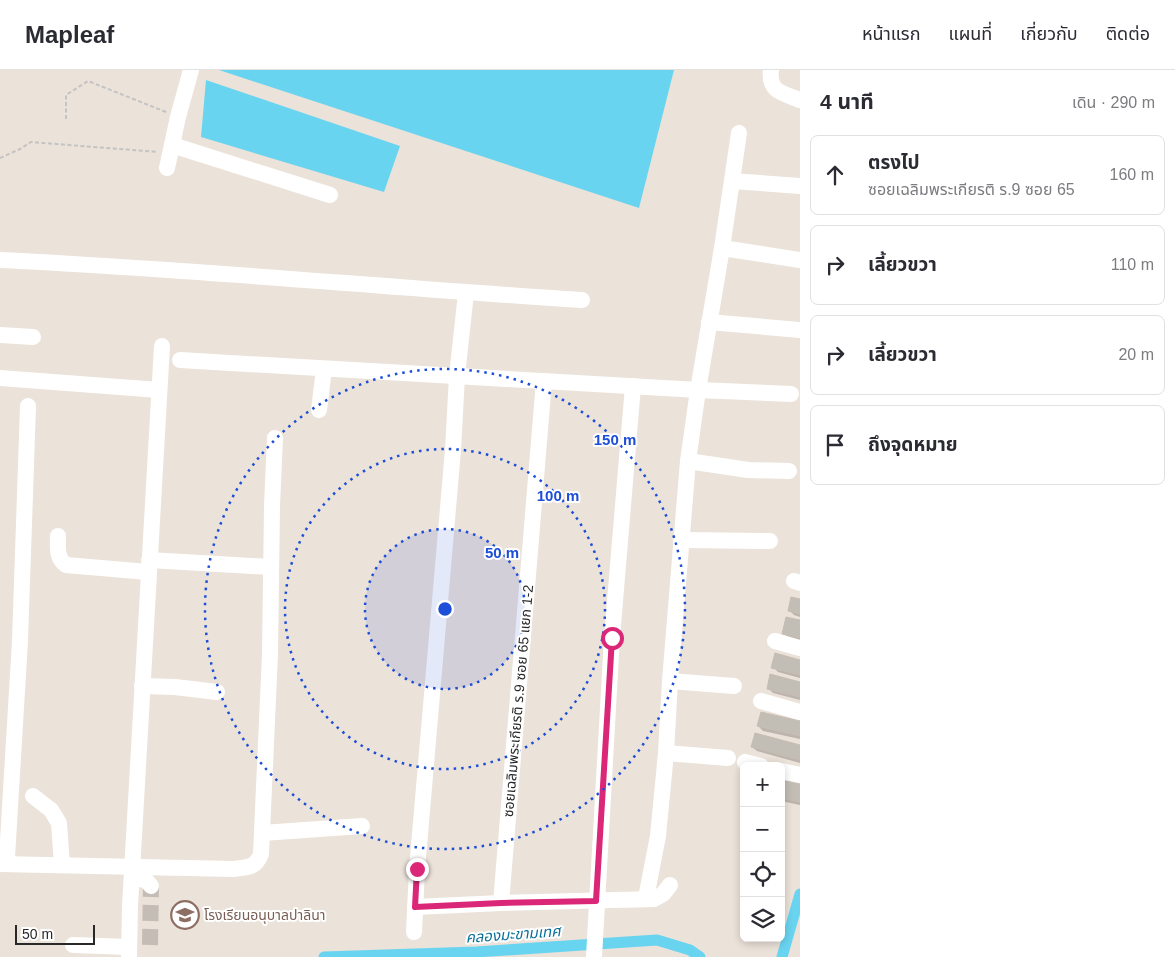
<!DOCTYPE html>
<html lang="th">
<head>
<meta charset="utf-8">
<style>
  :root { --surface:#fff; --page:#f7f7f7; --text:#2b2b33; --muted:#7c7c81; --line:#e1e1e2 }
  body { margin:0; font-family:Helvetica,"Noto Sans Thai",sans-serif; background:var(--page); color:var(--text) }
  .controls { position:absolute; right:15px; bottom:15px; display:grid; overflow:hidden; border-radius:8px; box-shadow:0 2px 8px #0003 }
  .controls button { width:45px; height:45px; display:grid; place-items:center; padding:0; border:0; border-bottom:1px solid var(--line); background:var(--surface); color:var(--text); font:25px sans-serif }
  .scale { position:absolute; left:15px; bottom:12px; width:80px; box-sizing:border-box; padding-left:5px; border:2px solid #282828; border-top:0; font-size:14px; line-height:18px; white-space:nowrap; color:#282828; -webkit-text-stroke:4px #fff; paint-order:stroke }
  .stop { position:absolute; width:15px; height:15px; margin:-11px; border:4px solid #db2777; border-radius:50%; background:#fff }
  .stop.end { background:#db2777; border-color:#fff; box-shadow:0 1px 5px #0008 }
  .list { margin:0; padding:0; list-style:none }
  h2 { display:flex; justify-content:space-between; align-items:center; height:65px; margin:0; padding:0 20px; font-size:21px }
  h2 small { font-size:16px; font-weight:400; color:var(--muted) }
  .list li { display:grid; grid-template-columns:32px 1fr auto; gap:15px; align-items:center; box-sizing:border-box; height:80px; margin:0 10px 10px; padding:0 10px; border:1px solid var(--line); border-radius:8px }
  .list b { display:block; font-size:19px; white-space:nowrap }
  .list p { margin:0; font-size:16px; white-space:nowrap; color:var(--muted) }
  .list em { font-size:16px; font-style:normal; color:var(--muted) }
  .icon { flex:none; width:28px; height:28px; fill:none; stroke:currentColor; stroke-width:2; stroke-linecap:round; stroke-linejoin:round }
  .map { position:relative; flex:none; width:800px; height:887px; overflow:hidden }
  header { display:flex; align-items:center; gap:30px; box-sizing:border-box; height:70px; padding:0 25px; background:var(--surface); border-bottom:1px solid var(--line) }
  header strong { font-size:24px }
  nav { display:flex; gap:28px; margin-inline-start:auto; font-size:18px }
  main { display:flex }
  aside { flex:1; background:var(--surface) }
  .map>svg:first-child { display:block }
  .water { fill:#69d4f0 }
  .shadow { fill:#0003 }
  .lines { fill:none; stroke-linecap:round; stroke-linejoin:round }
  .canal { stroke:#69d4f0; stroke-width:11 }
  .building { fill:#c2bdb5; stroke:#c6beb3 }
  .minor-tunnel { stroke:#c4bdb6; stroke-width:16; stroke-dasharray:16 8; stroke-linecap:butt }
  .path { stroke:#c3c3c3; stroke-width:2; stroke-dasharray:4 2.5; stroke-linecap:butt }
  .minor { stroke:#fff; stroke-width:16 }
  .route { stroke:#db2777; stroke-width:6 }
  .ring { fill:none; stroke:#1d4ed8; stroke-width:2.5; stroke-dasharray:2.5 5 }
  .labels { text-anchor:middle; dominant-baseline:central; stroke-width:4; stroke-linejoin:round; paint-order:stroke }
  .street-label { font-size:14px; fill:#282828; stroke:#fff }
  .education-label { font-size:14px; fill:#785e54; stroke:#fff; text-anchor:start }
  .water-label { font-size:15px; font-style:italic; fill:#0b7099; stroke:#fff }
  .centre { fill:#1d4ed8; stroke:#fff; stroke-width:2.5 }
  .ring-label { font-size:15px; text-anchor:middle; font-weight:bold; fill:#1d4ed8; stroke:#fff; stroke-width:4; stroke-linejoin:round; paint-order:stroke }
</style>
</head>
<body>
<header>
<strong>Mapleaf</strong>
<nav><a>หน้าแรก</a><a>แผนที่</a><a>เกี่ยวกับ</a><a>ติดต่อ</a></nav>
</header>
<main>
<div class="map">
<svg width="800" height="887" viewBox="0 0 800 887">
  <rect width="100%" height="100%" fill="#ebe2d9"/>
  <g class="water">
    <path d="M219,0H674L639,138Z"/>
    <path d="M206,10L400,76L384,122L201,67Z"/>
  </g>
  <g class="shadow">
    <path d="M800,530V547L794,545L789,540Z"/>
    <path d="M800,552V571L788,568L783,563Z"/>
    <path d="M800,591V608L778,602L773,597Z"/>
    <path d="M800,613V630L773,623L768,618Z"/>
    <path d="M800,652V669L763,661L758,656Z"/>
    <path d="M752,677H800V693L757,681Z"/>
    <path d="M781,712L800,715V735L781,731Z"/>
  </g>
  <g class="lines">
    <g class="canal">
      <path d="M324,887L476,882L657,870L690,880L700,887"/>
      <path d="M782,887L800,824"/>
    </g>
  </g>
  <g class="building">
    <path d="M791,527L800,529V544L788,541Z"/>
    <path d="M786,547L800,550V568L782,564Z"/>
    <path d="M775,583L800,590V605L771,598Z"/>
    <path d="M770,604L800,612V627L767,619Z"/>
    <path d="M761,642L800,651V666L757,656Z"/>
    <path d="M755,663L800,675V690L751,677Z"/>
    <path d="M781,710L800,714V732L781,728Z"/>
  </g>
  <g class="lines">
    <path class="minor-tunnel" d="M150,875L151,816"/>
    <g class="path">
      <path d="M66,49V25L88,11L166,42"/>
      <path d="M0,88L20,79L31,72L158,82"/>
    </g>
    <g class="minor">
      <path d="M771,0C768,22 783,23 800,30"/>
      <path d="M172,75L330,125"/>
      <path d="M167,98L178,47L191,0"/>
      <path d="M732,111L800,116"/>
      <path d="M722,178L800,190"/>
      <path d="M0,190C194,199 388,218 582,230"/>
      <path d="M709,252L800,260"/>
      <path d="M0,265L33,267"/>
      <path d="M180,290L698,320L791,324"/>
      <path d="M0,308L159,320"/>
      <path d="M319,340L324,299"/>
      <path d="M688,391L748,400L789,401"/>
      <path d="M58,466C58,477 56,488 66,495L148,502"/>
      <path d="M681,470L770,471"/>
      <path d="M149,490L271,497"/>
      <path d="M794,511L800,513"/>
      <path d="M775,571L800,578"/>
      <path d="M670,611L734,616"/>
      <path d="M142,616L175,617L217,622"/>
      <path d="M761,631L800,642"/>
      <path d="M666,683L728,688"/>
      <path d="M745,692L761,696"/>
      <path d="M781,701L800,705"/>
      <path d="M33,726L51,740L59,753L62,795"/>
      <path d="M262,763L362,756"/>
      <path d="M0,794L233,799C247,797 255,799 261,784L270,584L272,436L275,368"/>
      <path d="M12,794L8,791L7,787L20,571L28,336"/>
      <path d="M132,808L146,810L151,816"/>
      <path d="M646,828L658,766L666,683L670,611L688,391L698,320L722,178L739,63"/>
      <path d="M501,833L544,311"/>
      <path d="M415,837L501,833L654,829L663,824L670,815"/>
      <path d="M414,862L417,799L453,380L457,306L466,223"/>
      <path d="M73,875L129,877"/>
      <path d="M129,887L130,836L162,276"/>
      <path d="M594,887L612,567L633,316"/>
    </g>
  </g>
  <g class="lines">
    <path class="route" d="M417,799L415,837L501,833L596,831L612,568"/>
  </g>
  <circle cx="445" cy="539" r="80" fill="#1d4ed8" fill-opacity=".12"/>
  <g class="ring">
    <circle cx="445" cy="539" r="80"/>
    <circle cx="445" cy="539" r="160"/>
    <circle cx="445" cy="539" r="240"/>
  </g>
  <defs>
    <symbol id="school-ring" viewBox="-11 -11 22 22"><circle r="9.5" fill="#fff" stroke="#8d6e63" stroke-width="1.5"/><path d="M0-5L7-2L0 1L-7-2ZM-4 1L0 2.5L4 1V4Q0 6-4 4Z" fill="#8d6e63"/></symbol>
  </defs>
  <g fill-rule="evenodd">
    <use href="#school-ring" x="169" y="829" width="32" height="32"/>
  </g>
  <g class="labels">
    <g class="street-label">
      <text transform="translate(518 631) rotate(-85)">ซอยเฉลิมพระเกียรติ ร.9 ซอย 65 แยก 1-2</text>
    </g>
    <g class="education-label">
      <text x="204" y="845">โรงเรียนอนุบาลปาลินา</text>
    </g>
    <g class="water-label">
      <text transform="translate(513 864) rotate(-4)">คลองมะขามเทศ</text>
    </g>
  </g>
  <circle cx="445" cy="539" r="8" class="centre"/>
  <g class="ring-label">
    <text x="615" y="375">150 m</text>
    <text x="558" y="431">100 m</text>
    <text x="502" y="488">50 m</text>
  </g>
</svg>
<div class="controls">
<button>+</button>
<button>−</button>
<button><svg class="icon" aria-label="locate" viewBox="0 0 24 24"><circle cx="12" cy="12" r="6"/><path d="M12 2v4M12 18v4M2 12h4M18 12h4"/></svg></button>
<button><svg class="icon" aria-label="layers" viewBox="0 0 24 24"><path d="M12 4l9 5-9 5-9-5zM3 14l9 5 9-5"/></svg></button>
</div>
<div class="scale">50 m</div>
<div class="stop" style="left:612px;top:568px"></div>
<div class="stop end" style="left:417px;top:799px"></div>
</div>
<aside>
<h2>4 นาที<small>เดิน · 290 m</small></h2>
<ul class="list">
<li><svg class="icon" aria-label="ahead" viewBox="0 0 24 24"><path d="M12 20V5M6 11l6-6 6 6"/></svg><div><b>ตรงไป</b><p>ซอยเฉลิมพระเกียรติ ร.9 ซอย 65</p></div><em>160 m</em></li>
<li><svg class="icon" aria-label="right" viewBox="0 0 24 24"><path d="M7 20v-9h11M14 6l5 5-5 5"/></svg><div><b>เลี้ยวขวา</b></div><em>110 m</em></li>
<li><svg class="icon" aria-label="right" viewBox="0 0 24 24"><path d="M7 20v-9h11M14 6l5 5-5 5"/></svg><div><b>เลี้ยวขวา</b></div><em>20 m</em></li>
<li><svg class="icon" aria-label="arrive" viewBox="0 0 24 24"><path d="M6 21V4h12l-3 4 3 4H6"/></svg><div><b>ถึงจุดหมาย</b></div></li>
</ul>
</aside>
</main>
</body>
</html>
